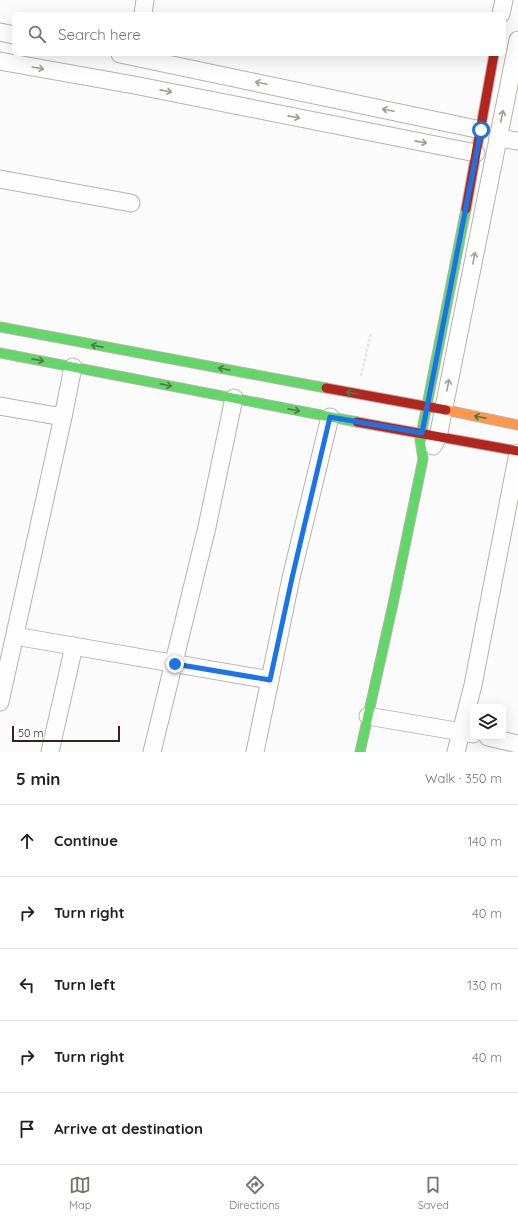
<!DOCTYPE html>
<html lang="en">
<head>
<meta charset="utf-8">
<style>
  :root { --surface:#fff; --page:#f6f6f6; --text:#202124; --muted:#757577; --line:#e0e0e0; --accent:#786f6b }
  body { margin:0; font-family:Quicksand,sans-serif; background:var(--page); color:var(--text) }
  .controls { position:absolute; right:12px; bottom:12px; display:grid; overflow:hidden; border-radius:6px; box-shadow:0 4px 16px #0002 }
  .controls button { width:36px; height:36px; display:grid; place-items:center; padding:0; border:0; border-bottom:1px solid var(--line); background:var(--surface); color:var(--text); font:20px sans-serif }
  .scale { position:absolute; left:12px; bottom:10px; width:108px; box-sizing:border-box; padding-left:4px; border:2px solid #32241e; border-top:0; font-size:11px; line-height:14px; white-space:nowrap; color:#32241e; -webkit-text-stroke:3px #fff; paint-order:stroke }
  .stop { position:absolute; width:12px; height:12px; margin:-9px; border:3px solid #1a73e8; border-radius:50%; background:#fff }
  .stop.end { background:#1a73e8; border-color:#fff; box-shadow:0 1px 4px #0008 }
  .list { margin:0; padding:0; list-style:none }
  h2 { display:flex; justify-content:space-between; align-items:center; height:52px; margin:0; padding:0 16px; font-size:17px }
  h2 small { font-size:13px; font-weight:400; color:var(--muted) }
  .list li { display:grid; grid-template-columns:26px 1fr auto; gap:12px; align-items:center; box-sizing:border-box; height:72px; padding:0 16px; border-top:1px solid var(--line) }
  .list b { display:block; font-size:15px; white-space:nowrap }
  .list em { font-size:13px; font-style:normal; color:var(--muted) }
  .icon { flex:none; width:22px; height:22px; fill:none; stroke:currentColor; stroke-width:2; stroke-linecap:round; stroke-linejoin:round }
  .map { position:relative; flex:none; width:518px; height:752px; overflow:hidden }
  .search { position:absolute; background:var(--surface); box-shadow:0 4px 16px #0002; left:12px; right:12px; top:12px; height:44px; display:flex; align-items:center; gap:10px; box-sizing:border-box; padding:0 14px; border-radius:6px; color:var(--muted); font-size:15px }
  .sheet { height:412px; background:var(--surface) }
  nav { display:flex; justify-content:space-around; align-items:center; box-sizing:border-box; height:56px; border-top:1px solid var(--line); background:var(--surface); font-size:11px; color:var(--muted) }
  nav a { display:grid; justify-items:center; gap:2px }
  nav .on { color:var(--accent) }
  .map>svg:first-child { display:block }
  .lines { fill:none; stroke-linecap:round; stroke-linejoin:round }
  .street-casing { stroke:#b8b2af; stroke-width:19 }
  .fast-casing { stroke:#b8b2af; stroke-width:11 }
  .slow-casing { stroke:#b8b2af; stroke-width:11 }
  .jam-casing { stroke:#b8b2af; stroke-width:11 }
  .path { stroke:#e5e4e4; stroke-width:2.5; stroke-dasharray:3 2; stroke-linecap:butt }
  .street { stroke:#fefefe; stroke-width:17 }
  .fast { stroke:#63d668; stroke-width:9 }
  .slow { stroke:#ff974d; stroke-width:9 }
  .jam { stroke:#b3261e; stroke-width:9 }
  .oneway { stroke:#a29c99 }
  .oneway2 { stroke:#4a7d43 }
  .route { stroke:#1a73e8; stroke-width:5 }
</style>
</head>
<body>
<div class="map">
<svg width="518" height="752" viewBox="0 0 518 752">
  <rect width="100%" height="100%" fill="#fbfbfb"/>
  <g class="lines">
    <defs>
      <g id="street">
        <path d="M143,14L145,0"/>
        <path d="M501,14L504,0"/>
        <path d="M0,32L14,35"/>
        <path d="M120,54L481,130"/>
        <path d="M0,61L134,85L476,153"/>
        <path d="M498,138L518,141"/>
        <path d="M0,179L131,203"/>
        <path d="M0,406L63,417"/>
        <path d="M433,446L438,437L518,40"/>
        <path d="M15,636L270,680"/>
        <path d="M0,702L63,417L73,367"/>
        <path d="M368,716L473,734"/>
        <path d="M488,737L518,744"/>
        <path d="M50,752L74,646"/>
        <path d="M152,752L207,527L234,398"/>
        <path d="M255,752L291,578L330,417"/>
        <path d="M456,752L473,685L518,453"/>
      </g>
      <g id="fast">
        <path d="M0,327L326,388"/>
        <path d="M0,353L357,422"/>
        <path d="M360,752L393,604L423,459L420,440L466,209"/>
      </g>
      <path id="slow" d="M446,410L518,425"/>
      <g id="jam">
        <path d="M466,209L494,54"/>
        <path d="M326,388L446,410"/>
        <path d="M357,422L518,451"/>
      </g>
    </defs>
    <use href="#street" class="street-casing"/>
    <use href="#fast" class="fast-casing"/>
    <use href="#slow" class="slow-casing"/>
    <use href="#jam" class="jam-casing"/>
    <path class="path" d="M361,376L371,333"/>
    <use href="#street" class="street"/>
    <use href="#fast" class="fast"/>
    <use href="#slow" class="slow"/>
    <use href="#jam" class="jam"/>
  </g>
  <defs><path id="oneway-shaft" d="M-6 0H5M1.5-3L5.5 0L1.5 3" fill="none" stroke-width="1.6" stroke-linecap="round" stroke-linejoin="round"/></defs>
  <g class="oneway">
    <use href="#oneway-shaft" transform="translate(38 68) rotate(10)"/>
    <use href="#oneway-shaft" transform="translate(261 83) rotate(-168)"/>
    <use href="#oneway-shaft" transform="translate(166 91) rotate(11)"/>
    <use href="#oneway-shaft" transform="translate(388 110) rotate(-168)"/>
    <use href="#oneway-shaft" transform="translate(502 116) rotate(-78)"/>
    <use href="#oneway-shaft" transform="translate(294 117) rotate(11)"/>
    <use href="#oneway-shaft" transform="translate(421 142) rotate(11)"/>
    <use href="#oneway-shaft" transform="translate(474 258) rotate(-79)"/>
    <use href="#oneway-shaft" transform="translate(448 385) rotate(-79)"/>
  </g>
  <g class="oneway2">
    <use href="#oneway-shaft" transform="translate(97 346) rotate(-169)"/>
    <use href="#oneway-shaft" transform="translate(38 360) rotate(11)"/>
    <use href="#oneway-shaft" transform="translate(224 369) rotate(-169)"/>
    <use href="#oneway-shaft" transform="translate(166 385) rotate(11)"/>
    <use href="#oneway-shaft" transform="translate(352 393) rotate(-170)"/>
    <use href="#oneway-shaft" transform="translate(294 410) rotate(11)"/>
    <use href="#oneway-shaft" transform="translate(480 417) rotate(-168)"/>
  </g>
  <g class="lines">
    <path class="route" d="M175,664L270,680L292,578L330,417L422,433L481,130"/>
  </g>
</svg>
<div class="controls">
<button><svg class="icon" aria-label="layers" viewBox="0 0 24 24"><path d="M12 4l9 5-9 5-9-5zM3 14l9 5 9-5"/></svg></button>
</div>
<div class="scale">50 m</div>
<div class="stop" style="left:481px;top:130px"></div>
<div class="stop end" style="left:175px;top:664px"></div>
<div class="search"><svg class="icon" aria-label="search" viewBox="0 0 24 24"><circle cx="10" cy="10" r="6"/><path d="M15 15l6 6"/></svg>Search here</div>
</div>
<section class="sheet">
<h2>5 min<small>Walk · 350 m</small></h2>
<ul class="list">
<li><svg class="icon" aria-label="ahead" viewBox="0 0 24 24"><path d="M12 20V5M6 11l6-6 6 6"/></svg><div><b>Continue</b></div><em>140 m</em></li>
<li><svg class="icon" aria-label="right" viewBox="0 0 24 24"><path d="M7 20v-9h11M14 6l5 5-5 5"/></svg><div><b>Turn right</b></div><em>40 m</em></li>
<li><svg class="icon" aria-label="left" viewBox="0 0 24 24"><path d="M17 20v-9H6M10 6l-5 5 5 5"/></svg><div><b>Turn left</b></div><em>130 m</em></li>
<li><svg class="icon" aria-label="right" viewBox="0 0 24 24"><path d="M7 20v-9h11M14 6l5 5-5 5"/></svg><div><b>Turn right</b></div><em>40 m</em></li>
<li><svg class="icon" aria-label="arrive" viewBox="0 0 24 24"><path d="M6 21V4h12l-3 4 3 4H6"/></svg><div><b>Arrive at destination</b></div></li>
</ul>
</section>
<nav>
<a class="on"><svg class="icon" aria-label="map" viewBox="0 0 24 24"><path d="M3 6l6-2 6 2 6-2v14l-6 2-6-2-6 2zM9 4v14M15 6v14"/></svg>Map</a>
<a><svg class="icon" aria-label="directions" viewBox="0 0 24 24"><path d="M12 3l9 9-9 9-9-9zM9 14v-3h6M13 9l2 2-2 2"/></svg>Directions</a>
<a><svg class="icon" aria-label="saved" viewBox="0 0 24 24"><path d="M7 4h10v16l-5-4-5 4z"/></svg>Saved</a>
</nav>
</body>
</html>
